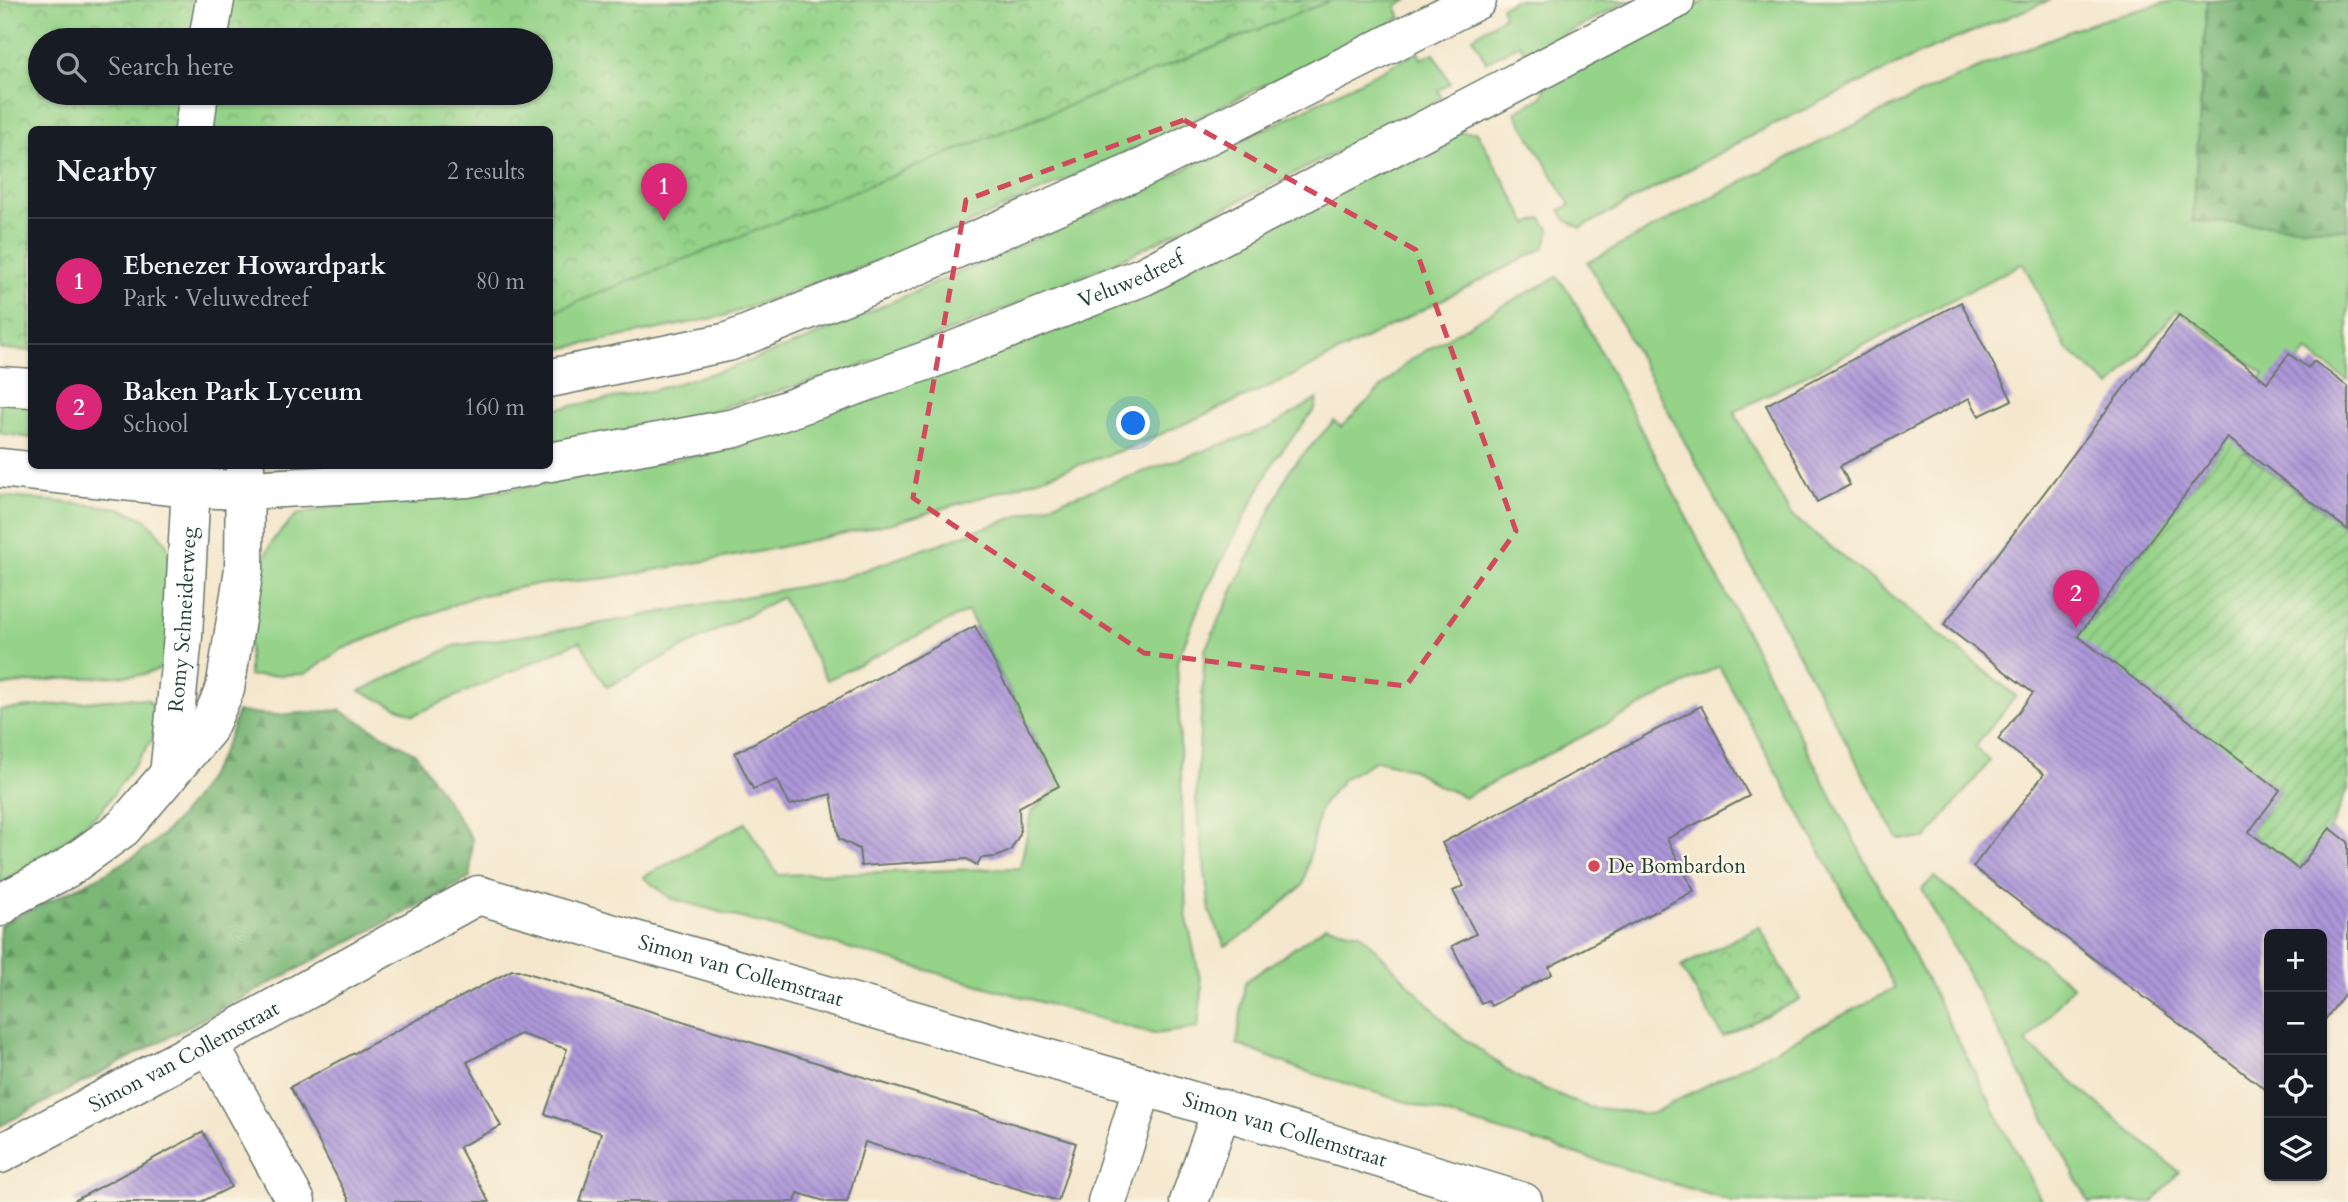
<!DOCTYPE html>
<html lang="en">
<head>
<meta charset="utf-8">
<style>
  :root { --surface:#171b24; --page:#242831; --text:#f1f3f6; --muted:#9ea1a6; --line:#363941; --accent:#db2777 }
  body { margin:0; font-family:Cardo,serif; background:var(--page); color:var(--text) }
  .controls { position:absolute; right:21px; bottom:21px; display:grid; overflow:hidden; border-radius:10px; box-shadow:0 2px 5px #0004 }
  .controls button { width:63px; height:63px; display:grid; place-items:center; padding:0; border:0; border-bottom:2px solid var(--line); background:var(--surface); color:var(--text); font:35px sans-serif }
  .you { position:absolute; left:1134px; top:424px; width:24px; height:24px; margin:-18px; border:5px solid #fff; border-radius:50%; background:#1a73e8; box-shadow:0 0 0 10px #1a73e833 }
  .badge { display:grid; place-items:center; width:46px; height:46px; border-radius:50%; background:var(--accent); color:#fff; font-size:23px; font-weight:700 }
  .pin { position:absolute; translate:-50% -58px; filter:drop-shadow(0 2px 4px #0008) }
  .pin::after { content:''; position:absolute; top:37px; width:24px; height:21px; background:inherit; clip-path:polygon(0 0,100% 0,50% 100%) }
  .list { margin:0; padding:0; list-style:none }
  h2 { display:flex; justify-content:space-between; align-items:center; height:91px; margin:0; padding:0 28px; font-size:30px }
  h2 small { font-size:23px; font-weight:400; color:var(--muted) }
  .list li { display:grid; grid-template-columns:46px 1fr auto; gap:21px; align-items:center; box-sizing:border-box; height:126px; padding:0 28px; border-top:2px solid var(--line) }
  .list b { display:block; font-size:26px; white-space:nowrap }
  .list p { margin:0; font-size:23px; white-space:nowrap; color:var(--muted) }
  .list em { font-size:23px; font-style:normal; color:var(--muted) }
  .icon { flex:none; width:38px; height:38px; fill:none; stroke:currentColor; stroke-width:2; stroke-linecap:round; stroke-linejoin:round }
  .map { position:relative; flex:none; width:2348px; height:1202px; overflow:hidden }
  .search { position:absolute; background:var(--surface); box-shadow:0 2px 5px #0004; left:28px; top:28px; width:525px; height:77px; display:flex; align-items:center; gap:18px; box-sizing:border-box; padding:0 24px; border-radius:38px; color:var(--muted); font-size:26px }
  .panel { position:absolute; background:var(--surface); box-shadow:0 2px 5px #0004; left:28px; top:126px; width:525px; height:343px; border-radius:10px }
  .map>svg:first-child { display:block }
  .grass { fill:#95d389; stroke:#5a885e; stroke-width:2 }
  .forest { fill:url(#forest-firs); stroke:#4c7954; stroke-width:2 }
  .park { fill:url(#park-crowns); stroke:#5a885e; stroke-width:2; fill-rule:evenodd }
  .garden { fill:url(#garden-furrows); stroke:#5a885e; stroke-width:2 }
  .building { fill:url(#building-back-hatch) }
  .lines { fill:none; stroke-linecap:round; stroke-linejoin:round }
  .minor-casing { stroke:#6a786a; stroke-width:41 }
  .secondary-casing { stroke:#6a786a; stroke-width:41 }
  .minor { stroke:#fff; stroke-width:38 }
  .secondary { stroke:#fff; stroke-width:38 }
  .marked { fill:none; stroke:#d1495b; stroke-width:5; stroke-dasharray:14 9; stroke-linejoin:round }
  .poi-dot { fill:#d1495b; stroke:#fcf5e5; stroke-width:2.5 }
  .labels { text-anchor:middle; dominant-baseline:central; stroke-width:5; stroke-linejoin:round; paint-order:stroke }
  .street-label { font-size:21px; fill:#1f3d34; stroke:#fcf5e5 }
  .poi-label { font-size:21px; fill:#1f3d34; stroke:#fcf5e5; text-anchor:start }
</style>
</head>
<body>
<div class="map">
<svg width="2348" height="1202" viewBox="0 0 2348 1202">
  <defs>
    <pattern id="forest-firs" width="22" height="20" patternUnits="userSpaceOnUse" patternTransform="scale(1.75)"><rect width="22" height="20" fill="#78b575"/><path d="M5 1l3.5 6h-7zM16 11l3.5 6h-7z" fill="#629461"/></pattern>
    <pattern id="park-crowns" width="20" height="18" patternUnits="userSpaceOnUse" patternTransform="scale(1.75)"><rect width="20" height="18" fill="#95d389"/><path d="M2 6a3 3 0 1 1 6 0M12 15a3 3 0 1 1 6 0" fill="none" stroke="#79ac71"/></pattern>
    <pattern id="garden-furrows" width="10" height="10" patternUnits="userSpaceOnUse" patternTransform="scale(1.75)"><rect width="10" height="10" fill="#95d389"/><path d="M-1 1l2-2M0 10L10 0M9 11l2-2" fill="none" stroke="#79ac71"/></pattern>
    <pattern id="building-back-hatch" width="6" height="6" patternUnits="userSpaceOnUse" patternTransform="scale(1.75)"><rect width="6" height="6" fill="#ad97d9"/><path d="M-1 5l2 2M0 0l6 6M5-1l2 2" fill="none" stroke="#8c7cb1"/></pattern>
  </defs>
  <rect width="100%" height="100%" fill="#fcf5e5"/>
  <filter id="ink" filterUnits="userSpaceOnUse"><feTurbulence type="fractalNoise" baseFrequency=".0143" numOctaves="2"/><feDisplacementMap in="SourceGraphic" scale="14" xChannelSelector="R" yChannelSelector="G"/><feConvolveMatrix kernelMatrix="1 2 1 2 8 2 1 2 1" color-interpolation-filters="sRGB"/></filter>
  <filter id="wash" filterUnits="userSpaceOnUse"><feTurbulence type="fractalNoise" baseFrequency=".00686" numOctaves="4" result="noise"/><feDisplacementMap in="SourceGraphic" scale="28" xChannelSelector="R" yChannelSelector="G"/><feGaussianBlur stdDeviation="1.57" result="paint"/><feColorMatrix in="noise" values="0 0 0 0 0 0 0 0 0 0 0 0 0 0 0 0 0 1.4 0 .05"/><feComposite in="paint" operator="in"/></filter>
  <g filter="url(#wash)">
    <rect width="100%" height="100%" fill="#f4e7cd"/>
    <g class="grass">
      <path d="M1144,0H1408L1396,7L1401,18L1153,140L915,248L724,316L550,351V251Z"/>
      <path d="M1514,0H1630L1526,55L1520,44L1486,62L1473,37L1504,16L1501,7Z"/>
      <path d="M1706,0H2050L1921,53L1758,132L1581,228L1566,220L1560,210L1570,205L1515,112L1542,97L1546,86Z"/>
      <path d="M2176,0H2207L2193,220L2348,230V381L2307,351L2255,419L2348,529L2292,856L2063,645L2264,374L2177,310L2111,387L2066,348L2023,263L1734,412L1790,514L2016,696L1975,747L1990,761L1926,839H1898L1588,262C1747,179 1905,93 2073,30C2106,17 2142,10 2176,0Z"/>
      <path d="M1418,52L1421,59L1434,53L1450,83L1438,91L1442,98L1416,113L1118,261L991,315L853,369L677,421L550,446V410L650,391L730,368L803,341L1126,199Z"/>
      <path d="M1456,132H1477L1528,224L1542,218L1550,231L1544,248L1290,377L1134,446L1006,490L896,522L757,552L609,578L532,585L473,597L342,649L305,674L249,676V642L262,563L273,540L296,515L326,508L475,495L595,475L739,447Z"/>
      <path d="M1557,277L1570,293L2042,1202H1733L1302,1070L1237,1044L1245,982L1326,926L1360,933L1455,1032L1517,1077L1588,1107L1651,1114L1895,988L1719,666L1465,797L1437,785L1412,769L1377,760L1343,779L1320,808L1303,885L1252,930L1225,946L1210,912L1196,799L1205,650L1290,469L1334,421L1341,427L1410,360L1502,306Z"/>
      <path d="M0,399L31,404V438L0,433Z"/>
      <path d="M1317,399L1315,409L1275,459L1204,594L1177,662L1186,914L1202,988L1198,1028L1154,1034L670,898L643,877L745,823L778,875L1020,868L1032,811L1059,786L968,611L827,680L782,597L607,687L580,641L414,715L360,691L454,646L575,628L836,580L1268,428Z"/>
      <path d="M0,496L120,508L147,520L167,545L174,597L172,656L160,669L141,675L58,679L0,686Z"/>
      <path d="M128,698L148,700L159,715L152,740L101,811L45,857L0,884V710Z"/>
      <path d="M1934,877L2073,986L2026,1043L2179,1172L2153,1202H2089L1922,889Z"/>
    </g>
    <g class="forest">
      <path d="M2207,0H2348V230L2193,221Z"/>
      <path d="M340,710L416,754L472,839L470,878L0,1126V927L8,920C54,899 100,879 142,851C182,824 226,759 237,712L277,715Z"/>
    </g>
    <g class="park">
      <path d="M0,0H1332L550,313V130H32L31,351L0,349ZM40,40H541V93H40Z"/>
      <path d="M1759,926L1800,999L1723,1037L1681,967Z"/>
    </g>
    <path class="garden" d="M2256,401L2273,414L2245,452L2348,530V791L2345,793L2334,823L2298,869L2249,832L2280,790L2071,645Z"/>
    <g id="blocks">
      <g class="building">
        <path d="M1961,302L2012,400L1979,416L1969,398L1840,466L1850,485L1817,502L1766,405Z"/>
        <path d="M2179,315L2267,382L2289,354L2308,368L2314,361L2348,387V530L2228,438L2078,636L2280,790L2249,832L2298,869L2330,828L2348,842V989L2322,1024V934H2269V1092L1973,867L2044,774L1998,739L2033,693L1944,625Z"/>
        <path d="M975,626L1059,786L1019,807L1020,834L1010,851L996,857L981,858L977,865L967,859L861,866L859,849L839,839L831,794L790,805L777,780L753,789L735,753Z"/>
        <path d="M1701,706L1749,796L1667,839L1694,891L1549,967L1552,974L1491,1006L1488,1000L1481,1003L1452,946L1476,934L1453,891L1464,886L1442,843Z"/>
        <path d="M512,970H518L1076,1143L1058,1201L865,1142L847,1202H828L798,1193L795,1202H580L601,1133L545,1114L567,1049L520,1034L467,1062L501,1126L459,1147L489,1202H350L290,1087Z"/>
        <path d="M203,1132L231,1187L201,1202H72Z"/>
      </g>
    </g>
  </g>
  <g filter="url(#ink)">
    <use href="#blocks" fill-opacity="0" stroke="#6a786a" stroke-width="2"/>
    <g class="lines">
      <defs>
        <g id="minor">
          <path d="M208,40L215,0"/>
          <path d="M194,130L199,93"/>
          <path id="s1" d="M169,775L183,636L192,466"/>
          <path d="M0,907L12,897L66,869L123,828L207,730L225,689L244,569L245,466"/>
          <path d="M209,1044L296,1202"/>
          <path id="s2" d="M0,1154L209,1044L478,895L1143,1086L1523,1202"/>
          <path d="M1107,1202L1143,1086"/>
          <path d="M1189,1202L1222,1109"/>
        </g>
        <g id="secondary">
          <path d="M550,378L728,342L896,275L1143,168L1477,0"/>
          <path d="M0,386L32,388"/>
          <path id="s3" d="M550,462L735,428L937,357L1144,276L1675,0"/>
          <path d="M0,468L191,488L245,490L467,478L533,466"/>
        </g>
      </defs>
      <use href="#minor" class="minor-casing"/>
      <use href="#secondary" class="secondary-casing"/>
      <use href="#minor" class="minor"/>
      <use href="#secondary" class="secondary"/>
    </g>
  </g>
  <path class="marked" d="M1184,120L1416,250L1516,531L1406,686L1144,653L913,498L966,200Z"/>
  <circle class="poi-dot" cx="1594" cy="866" r="7"/>
  <g class="labels">
    <g class="street-label">
      <text stroke="none"><textPath href="#s3" startOffset="611">Veluwedreef</textPath></text>
      <text stroke="none"><textPath href="#s1" startOffset="156">Romy Schneiderweg</textPath></text>
      <text stroke="none"><textPath href="#s2" startOffset="817">Simon van Collemstraat</textPath></text>
      <text stroke="none"><textPath href="#s2" startOffset="208">Simon van Collemstraat</textPath></text>
      <text stroke="none"><textPath href="#s2" startOffset="1384">Simon van Collemstraat</textPath></text>
    </g>
    <g class="poi-label">
      <text x="1608" y="866">De Bombardon</text>
    </g>
  </g>
</svg>
<div class="controls">
<button>+</button>
<button>−</button>
<button><svg class="icon" aria-label="locate" viewBox="0 0 24 24"><circle cx="12" cy="12" r="6"/><path d="M12 2v4M12 18v4M2 12h4M18 12h4"/></svg></button>
<button><svg class="icon" aria-label="layers" viewBox="0 0 24 24"><path d="M12 4l9 5-9 5-9-5zM3 14l9 5 9-5"/></svg></button>
</div>
<div class="you"></div>
<div class="pin badge" style="left:664px;top:221px">1</div>
<div class="pin badge" style="left:2076px;top:628px">2</div>
<div class="search"><svg class="icon" aria-label="search" viewBox="0 0 24 24"><circle cx="10" cy="10" r="6"/><path d="M15 15l6 6"/></svg>Search here</div>
<section class="panel">
<h2>Nearby<small>2 results</small></h2>
<ul class="list">
<li><span class="badge">1</span><div><b>Ebenezer Howardpark</b><p>Park · Veluwedreef</p></div><em>80 m</em></li>
<li><span class="badge">2</span><div><b>Baken Park Lyceum</b><p>School</p></div><em>160 m</em></li>
</ul>
</section>
</div>
</body>
</html>
